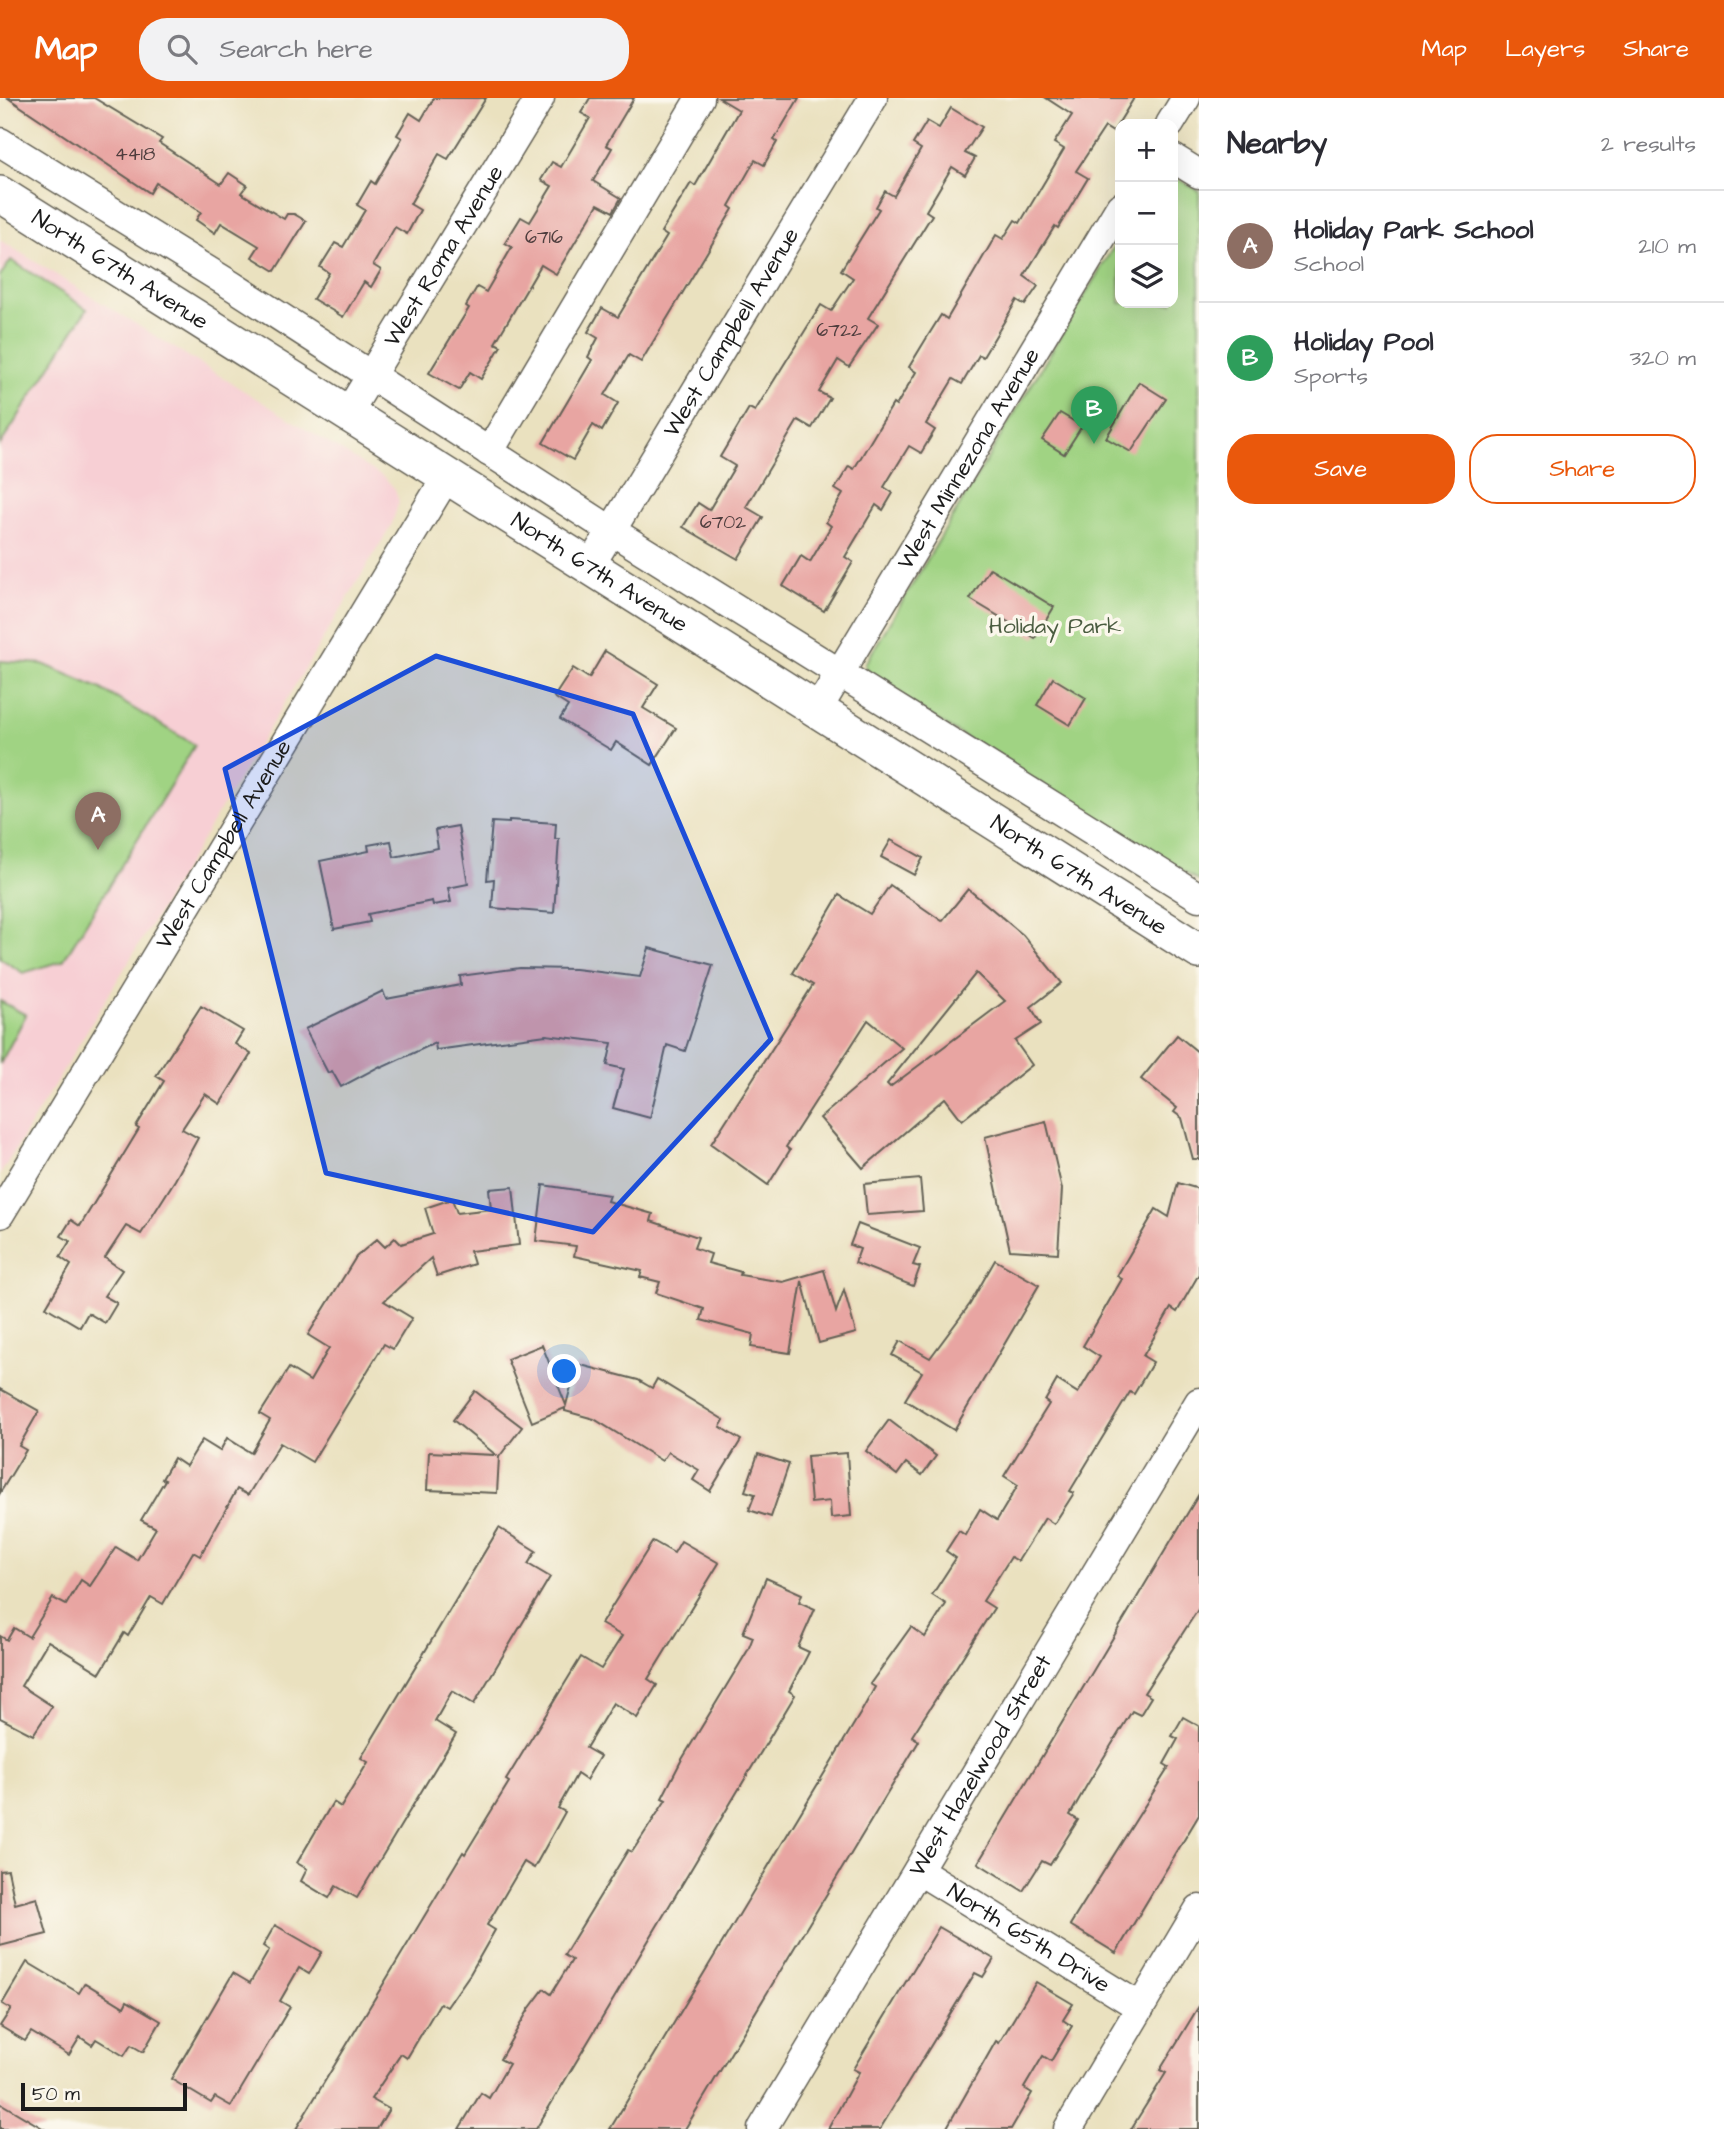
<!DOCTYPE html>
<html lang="en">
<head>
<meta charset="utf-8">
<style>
  :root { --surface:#fff; --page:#f2f2f3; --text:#2b2b33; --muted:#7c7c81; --line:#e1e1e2; --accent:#ea580c }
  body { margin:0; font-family:"Architects Daughter",sans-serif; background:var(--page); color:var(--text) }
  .controls { position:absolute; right:21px; top:21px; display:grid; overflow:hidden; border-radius:14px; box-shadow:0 7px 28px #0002 }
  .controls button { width:63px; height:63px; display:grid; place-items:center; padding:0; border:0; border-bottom:2px solid var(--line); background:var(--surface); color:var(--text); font:35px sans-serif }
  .scale { position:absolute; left:21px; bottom:18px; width:166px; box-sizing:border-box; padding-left:7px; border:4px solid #1c1c1c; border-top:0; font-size:19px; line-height:24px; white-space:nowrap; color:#1c1c1c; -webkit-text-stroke:5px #fbf7ec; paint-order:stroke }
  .you { position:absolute; left:565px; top:1274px; width:24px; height:24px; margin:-18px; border:5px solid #fff; border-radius:50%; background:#1a73e8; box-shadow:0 0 0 10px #1a73e833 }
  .badge { display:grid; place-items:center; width:46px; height:46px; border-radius:50%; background:var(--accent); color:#fff; font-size:23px; font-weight:700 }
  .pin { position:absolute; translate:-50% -58px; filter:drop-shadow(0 2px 4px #0008) }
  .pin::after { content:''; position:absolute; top:37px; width:24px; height:21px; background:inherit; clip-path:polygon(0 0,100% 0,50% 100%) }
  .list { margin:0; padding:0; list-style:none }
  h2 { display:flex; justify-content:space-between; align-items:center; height:91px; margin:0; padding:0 28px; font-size:30px }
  h2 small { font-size:23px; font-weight:400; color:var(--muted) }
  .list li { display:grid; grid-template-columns:46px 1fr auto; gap:21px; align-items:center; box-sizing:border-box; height:112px; padding:0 28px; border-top:2px solid var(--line) }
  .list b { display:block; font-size:26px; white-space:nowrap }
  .list p { margin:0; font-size:23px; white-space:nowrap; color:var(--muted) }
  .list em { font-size:23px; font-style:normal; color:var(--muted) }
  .actions { display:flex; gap:14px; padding:21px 28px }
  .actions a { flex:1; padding:16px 0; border:2px solid var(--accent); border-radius:28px; text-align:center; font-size:24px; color:var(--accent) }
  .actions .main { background:var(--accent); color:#fff }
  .icon { flex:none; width:38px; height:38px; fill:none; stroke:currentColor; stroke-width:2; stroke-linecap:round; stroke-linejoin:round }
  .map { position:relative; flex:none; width:1199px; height:2031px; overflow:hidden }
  header { display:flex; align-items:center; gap:42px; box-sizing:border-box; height:98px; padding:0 35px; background:var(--accent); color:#fff }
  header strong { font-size:33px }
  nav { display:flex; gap:38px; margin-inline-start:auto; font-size:24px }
  .search { width:490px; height:63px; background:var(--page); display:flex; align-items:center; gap:18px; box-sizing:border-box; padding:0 24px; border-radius:28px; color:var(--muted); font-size:26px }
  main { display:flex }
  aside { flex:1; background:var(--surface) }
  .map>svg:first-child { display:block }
  .built { fill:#f7cfd4 }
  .green { fill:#a0d383; stroke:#5e7850; stroke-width:2 }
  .building { fill:#e8a5a2; fill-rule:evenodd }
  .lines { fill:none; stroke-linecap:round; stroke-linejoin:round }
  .minor-casing { stroke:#646155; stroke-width:31 }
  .major-casing { stroke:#646155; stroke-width:38 }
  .minor { stroke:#fff; stroke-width:28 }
  .major { stroke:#fff; stroke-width:35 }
  .marked { fill:#1d4ed8; fill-opacity:0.2; stroke:#1d4ed8; stroke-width:5; stroke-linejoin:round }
  .labels { text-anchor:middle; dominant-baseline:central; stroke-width:7; stroke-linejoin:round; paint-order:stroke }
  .number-label { font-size:19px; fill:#4f3e3e }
  .street-label { font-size:23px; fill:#1c1c1c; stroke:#fbf7ec }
  .park-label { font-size:23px; fill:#4a5c40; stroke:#fbf7ec }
</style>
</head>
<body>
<header>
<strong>Map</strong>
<div class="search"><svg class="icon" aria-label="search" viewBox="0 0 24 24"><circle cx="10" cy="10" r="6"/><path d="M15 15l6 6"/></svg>Search here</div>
<nav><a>Map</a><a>Layers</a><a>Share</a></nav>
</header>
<main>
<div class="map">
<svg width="1199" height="2031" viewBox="0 0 1199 2031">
  <rect width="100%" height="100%" fill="#fbf7ec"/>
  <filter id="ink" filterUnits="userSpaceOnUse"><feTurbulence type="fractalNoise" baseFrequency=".0143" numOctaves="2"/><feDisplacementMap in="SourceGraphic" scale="14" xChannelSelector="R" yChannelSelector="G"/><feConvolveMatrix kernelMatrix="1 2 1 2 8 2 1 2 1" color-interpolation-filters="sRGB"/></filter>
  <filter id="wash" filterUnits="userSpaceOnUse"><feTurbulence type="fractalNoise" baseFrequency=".00686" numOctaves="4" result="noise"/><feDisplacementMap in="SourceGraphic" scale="28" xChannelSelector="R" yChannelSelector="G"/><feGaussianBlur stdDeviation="1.57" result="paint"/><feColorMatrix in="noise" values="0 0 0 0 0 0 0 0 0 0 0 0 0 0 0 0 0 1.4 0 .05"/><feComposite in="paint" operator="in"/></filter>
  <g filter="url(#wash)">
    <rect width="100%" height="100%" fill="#eae1bf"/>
    <path class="built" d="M0,142L385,380L395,391L399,404L391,428L0,1077Z"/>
    <g class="green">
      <path d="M1173,78L1199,93V783L870,581L865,566L1120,138V205H1173Z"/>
      <path d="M11,162L87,211L0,347V178Z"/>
      <path d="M0,563L43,566L99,590L195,647L63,863L23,875L0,860Z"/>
      <path d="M0,903L26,917L0,966Z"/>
    </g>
    <g id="blocks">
      <g class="building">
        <path d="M8,0H94L162,41L159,45L221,86L229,75L247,87L241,95L284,121L287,116H294L306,123L275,173L252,159L259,148L221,125L215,135L196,122L201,114L156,85L150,95Z"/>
        <path d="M434,0H486L448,61L439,56L410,106L420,112L407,136L395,129L373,167L381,172L371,189L364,184L343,219L313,201L329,175L320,169L335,145L343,149L365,112L357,107L371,83L375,86L402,40L397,37L410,15L421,22Z"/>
        <path d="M590,0H634L606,47L612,50L593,83L621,100L613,114L598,106L556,176L541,167L495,245L501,248L481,281L470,274L459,292L429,275L469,210L466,208L477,189L486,194L512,149L505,145L521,119L530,124L552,88L541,82L552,64L561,69L590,20L581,15Z"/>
        <path d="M719,0H799L774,42L777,44L764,67L755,62L729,108L733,111L641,264L629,257L605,297L618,305L602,333L593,327L573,362L543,345L592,262L588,259L598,240L588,234L602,210L618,219L667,138L661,134L691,85L695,88L739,12Z"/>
        <path d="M1046,0H1134L1113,34L1105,29L1076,73L1088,80L1058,130L1055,128L1024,178L1038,188L1025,207L1017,202L983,259L979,257L962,286L953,281L926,326L935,332L921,355L909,348L884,389L893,395L883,412L876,407L845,459L853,464L824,513L783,488L801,458L810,464L831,428L826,424L843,396L835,391L849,368L854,371L893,306L896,308L916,274L909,269L926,241L941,217L947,221L996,137L1003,141L1015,122L1020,125L1064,51L1054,45L1072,17Z"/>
        <path d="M951,10L982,29L965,55L975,60L965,77L952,69L926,113L932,117L868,220L878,226L849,269L838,262L819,294L830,300L812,330L798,322L746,409L763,419L738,461L683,429L698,405L709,412L735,368L720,359L749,310L755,313L821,207L831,213L853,180L841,172L879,111L876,109L885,93L894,98L921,51L913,46L927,23L939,30Z"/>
        <path d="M1139,284L1166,301L1131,354L1106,340Z"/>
        <path d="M1060,315L1082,328L1064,356L1042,342Z"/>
        <path d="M990,470L1054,509L1035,540L970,501Z"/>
        <path d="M605,553L658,586L643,610L676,630L652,667L616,644L611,652L560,621L568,608L554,599L573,570L589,580Z"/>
        <path d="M1053,580L1086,600L1070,627L1037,607Z"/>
        <path d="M509,722L556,725L555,741H559L554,815L492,810L494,781L487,782L492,724L509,725Z"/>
        <path d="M458,728L468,786L448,790L451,804L433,807L432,803L368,816L370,824L334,831L320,763L369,753L368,747L391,743L394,759L438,750L435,732Z"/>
        <path d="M891,742L923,760L914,777L881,759Z"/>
        <path d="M890,787L942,823L968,791L1023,837L1062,885L1031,909L1041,926L1015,943L1032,967L962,1022L945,1000L863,1070L820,1020L902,950L868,922L786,1049L790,1052L768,1087L711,1046L813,887L793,875L839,797L870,816ZM976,875L1005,903L890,989L887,986Z"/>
        <path d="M649,850L713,867L685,953L667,947L650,1020L613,1010L624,971L607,967L612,945L546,937L436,952L435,945L381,970L380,968L341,989L332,973L328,975L305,931L383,893L386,901L461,887L460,878L520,870L575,871L640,879Z"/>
        <path d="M201,908L243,933L235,946L251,956L220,1006L205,996L182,1031L198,1040L175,1082L141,1136L126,1128L105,1160L122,1172L104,1198L117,1205L105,1225L88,1215L80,1229L46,1209L71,1167L60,1159L70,1143L61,1138L71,1122L80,1128L139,1031L136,1029L164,983L156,978Z"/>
        <path d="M1177,937L1199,955V1061H1193L1182,1020L1174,1014L1177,1010L1141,981Z"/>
        <path d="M1046,1023L1062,1091L1058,1155L1010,1152L985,1039Z"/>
        <path d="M920,1081L923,1113L867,1117L864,1086Z"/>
        <path d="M1178,1085L1199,1091V1176L1177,1214L1171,1210L1143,1258L1153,1264L1134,1296L1130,1294L1070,1393L1074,1395L1054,1426L1045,1420L1018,1463L1011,1459L983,1503L994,1510L912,1638L919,1643L685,2031H610L860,1616L875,1589L870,1586L911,1529L925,1539L946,1506L932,1497L956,1460L946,1453L959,1433L965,1437L980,1411L997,1422L1018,1387L1004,1378L1049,1306L1045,1303L1057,1282L1078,1295L1100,1259L1083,1248L1122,1181L1117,1178L1156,1111L1169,1119Z"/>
        <path d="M543,1087L609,1097L607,1103L653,1116L651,1123L698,1139L694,1150L711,1156L708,1165L741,1174L740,1177L783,1184L824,1172L836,1214L844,1192L856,1235L819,1245L802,1183L790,1255L751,1249L753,1236L701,1222L704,1211L656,1195L660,1184L640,1179L642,1173L574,1158L576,1148L536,1143Z"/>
        <path d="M513,1089L519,1147L470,1153L474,1166L437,1178L431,1160L384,1203L412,1220L393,1251L384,1246L312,1364L280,1345L248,1397L237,1391L200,1458L193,1454L163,1506L151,1499L128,1538L124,1535L100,1575L48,1543L21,1588L52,1608L33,1637L0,1620V1538L7,1542L14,1530L29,1539L53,1500L66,1507L81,1482L90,1488L116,1449L137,1462L156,1430L141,1422L165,1382L162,1381L174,1360L186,1368L202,1342L220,1353L227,1340L251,1355L270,1322L260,1316L289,1270L310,1283L329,1250L308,1237L356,1159L377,1141L385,1149L395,1140L401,1146L433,1136L425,1110L452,1101L457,1115L491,1111L489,1091Z"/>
        <path d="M858,1126L920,1150L913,1167L920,1169L913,1188L855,1165L860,1151L850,1147Z"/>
        <path d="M995,1162L1039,1187L954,1332L905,1302L922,1274L892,1257L900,1243L930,1260L970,1206Z"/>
        <path d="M542,1247L566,1307L577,1266L638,1282L652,1290L657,1281L724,1322L720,1329L741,1342L710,1393L693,1382L699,1372L668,1354L662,1363L594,1321L565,1313V1310L532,1324L507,1261Z"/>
        <path d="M0,1291L39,1313L19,1348L26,1352L0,1395Z"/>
        <path d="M475,1293L522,1329L499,1359L497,1395L427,1392L429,1354L496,1357L453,1322Z"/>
        <path d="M889,1322L936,1358L922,1377L906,1365L897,1377L866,1353Z"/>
        <path d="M847,1355L851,1418L831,1420L830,1403L811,1405L807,1358Z"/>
        <path d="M758,1356L789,1366L771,1419L749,1412L755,1396L745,1393Z"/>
        <path d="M1199,1396V1510L1144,1595L1151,1599L1140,1617L1132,1613L1087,1687L1070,1717L1078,1722L1066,1741L1050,1767L1042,1763L1023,1793L978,1765Z"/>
        <path d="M499,1430L536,1453L528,1466L550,1479L474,1606L452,1593L435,1623L456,1636L357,1800L336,1788L329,1800L301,1783L307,1771L297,1765L333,1704L341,1709L368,1664L361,1660Z"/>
        <path d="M653,1443L674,1455L681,1443L719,1465L648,1581L657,1587L637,1620L613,1605L586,1650L600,1658L586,1682L577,1676L558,1710L565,1714L534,1770L524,1764L487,1827L495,1832L470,1876L447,1909L440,1905L407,1960L401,1956L371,2001L389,2011L377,2031H296L463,1754L465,1756L509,1684L506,1682L581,1559L601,1571L622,1538L601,1526Z"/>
        <path d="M766,1480L802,1496L799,1504L815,1511L798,1549L809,1554L789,1593L795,1597L536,2031H459L481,1995L489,2000L509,1966L500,1961L529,1911L544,1891L551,1896L572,1862L564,1857L628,1752L632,1754L666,1702L662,1700L681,1663L748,1552L753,1539L743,1535Z"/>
        <path d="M1183,1619L1199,1628V1717L1116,1855L1070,1827L1169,1669L1164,1666L1178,1641L1172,1638Z"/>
        <path d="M8,1772L15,1806L37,1800L47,1836L0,1848V1773Z"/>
        <path d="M275,1827L322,1854L309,1876L299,1870L280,1903L290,1909L231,2008L215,1999L211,2005L171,1981L233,1875L250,1885L269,1852L263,1848Z"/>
        <path d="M939,1829L994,1861L983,1879L975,1875L880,2031H828L859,1974L853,1971Z"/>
        <path d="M27,1864L79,1895L85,1885L124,1909L127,1903L161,1923L143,1954L131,1947L124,1958L96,1941L92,1947L80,1939L69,1957L31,1934L25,1943L0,1928L11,1911L2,1906Z"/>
        <path d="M1036,1884L1073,1906L1063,1922L1072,1928L1051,1963L1043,1958L1024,1990L1032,1995L1011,2031H946L996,1943L999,1945Z"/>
        <path d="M1199,1908V2031H1131L1166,1975L1160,1972Z"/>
        <path d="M0,2005L44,2031H0Z"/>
      </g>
    </g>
  </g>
  <g filter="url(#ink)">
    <use href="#blocks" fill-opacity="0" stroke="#646155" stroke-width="2"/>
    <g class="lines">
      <defs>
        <g id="minor">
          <path d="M1170,26L1186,0"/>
          <path d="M0,44L231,187L612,433L1199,799"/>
          <path d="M1173,60L1199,76"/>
          <path id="s1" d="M348,315L540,0"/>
          <path d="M489,354L700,0"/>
          <path id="s2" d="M590,468L873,0"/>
          <path id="s3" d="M818,611L1120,109"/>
          <path id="s4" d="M0,1116L447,378"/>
          <path id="s5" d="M918,1772L1140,1909"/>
          <path id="s6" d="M762,2031L1199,1304"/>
          <path d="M1068,2031L1199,1811"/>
        </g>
        <g id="major">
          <path id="s7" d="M0,96L1199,853"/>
        </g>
      </defs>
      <use href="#minor" class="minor-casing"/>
      <use href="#major" class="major-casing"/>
      <use href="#minor" class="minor"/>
      <use href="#major" class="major"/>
    </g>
  </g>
  <path class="marked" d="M436,558L633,616L771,941L593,1134L326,1075L225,671Z"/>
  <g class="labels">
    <g class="number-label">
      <text x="135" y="56">4418</text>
      <text x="544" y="139">6716</text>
      <text x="839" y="232">6722</text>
      <text x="723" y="424">6702</text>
    </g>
    <g class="street-label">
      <text stroke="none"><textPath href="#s1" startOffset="184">West Roma Avenue</textPath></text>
      <text stroke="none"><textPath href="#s7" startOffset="142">North 67th Avenue</textPath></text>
      <text stroke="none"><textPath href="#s2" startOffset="273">West Campbell Avenue</textPath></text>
      <text stroke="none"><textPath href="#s3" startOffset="292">West Minnezona Avenue</textPath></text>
      <text stroke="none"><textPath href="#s7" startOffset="709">North 67th Avenue</textPath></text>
      <text stroke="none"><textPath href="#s4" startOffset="432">West Campbell Avenue</textPath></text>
      <text stroke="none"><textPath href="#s7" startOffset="1276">North 67th Avenue</textPath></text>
      <text stroke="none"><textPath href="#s6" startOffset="424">West Hazelwood Street</textPath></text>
      <text stroke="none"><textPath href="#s5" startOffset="130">North 65th Drive</textPath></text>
    </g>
    <g class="park-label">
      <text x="1055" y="528">Holiday Park</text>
    </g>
  </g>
</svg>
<div class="controls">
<button>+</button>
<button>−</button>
<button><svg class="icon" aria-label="layers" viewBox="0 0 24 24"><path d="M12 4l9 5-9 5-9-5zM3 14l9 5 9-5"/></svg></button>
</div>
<div class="scale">50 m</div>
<div class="you"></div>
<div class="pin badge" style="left:98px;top:752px;background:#8d6e63">A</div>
<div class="pin badge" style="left:1094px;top:346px;background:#2e9e5b">B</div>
</div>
<aside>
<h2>Nearby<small>2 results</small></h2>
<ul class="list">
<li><span class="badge" style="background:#8d6e63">A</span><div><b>Holiday Park School</b><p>School</p></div><em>210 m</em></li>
<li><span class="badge" style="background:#2e9e5b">B</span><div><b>Holiday Pool</b><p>Sports</p></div><em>320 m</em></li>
</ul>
<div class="actions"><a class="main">Save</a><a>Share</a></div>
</aside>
</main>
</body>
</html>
